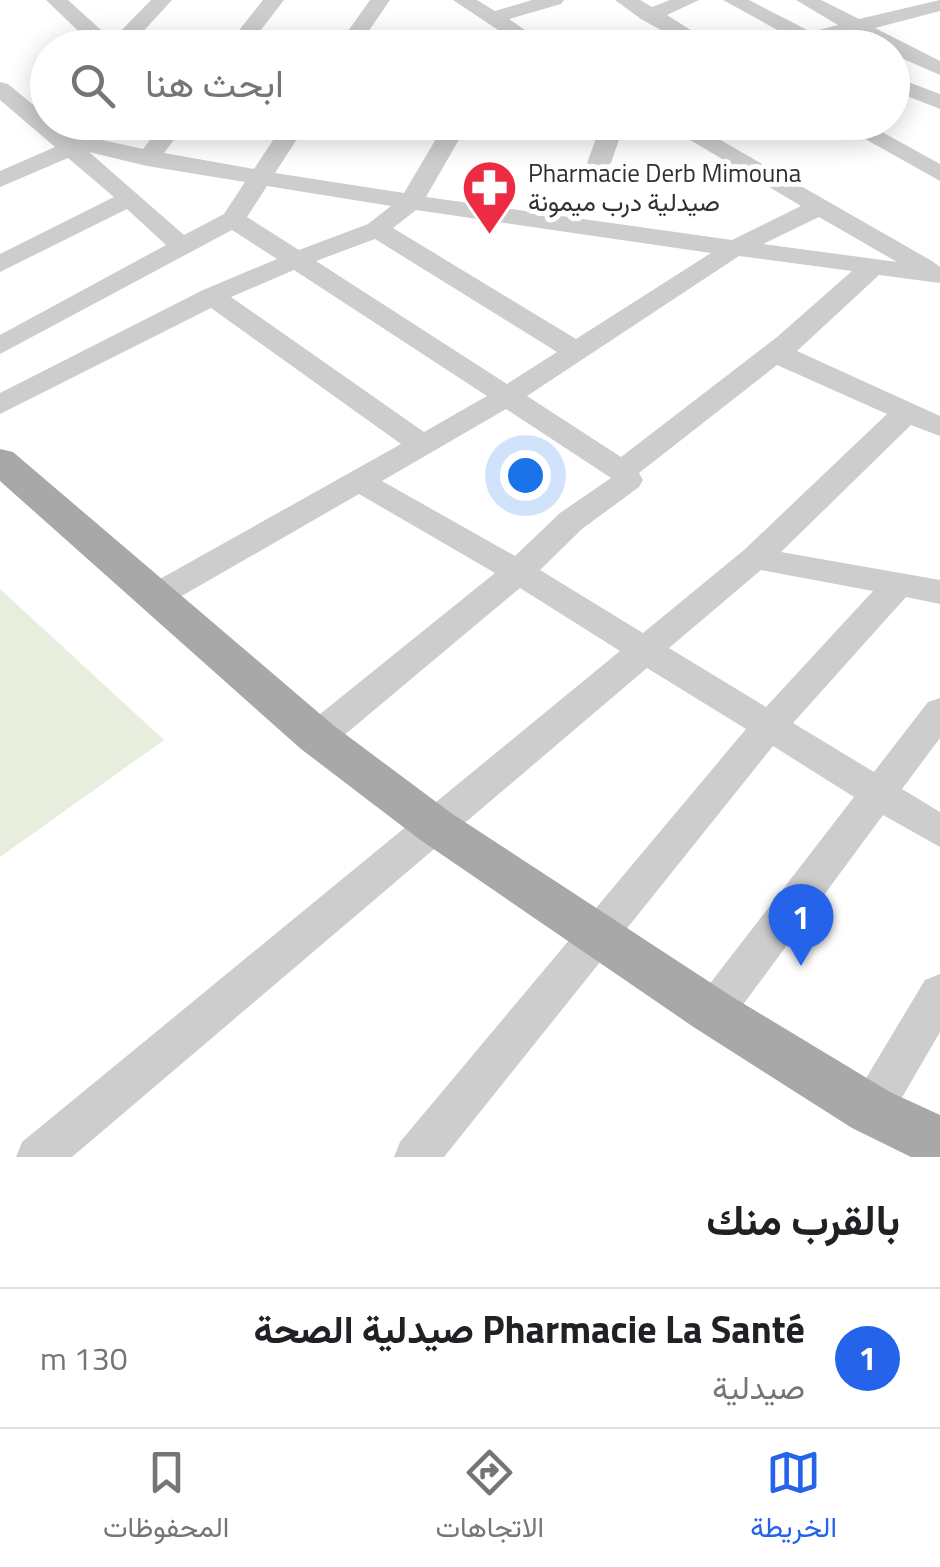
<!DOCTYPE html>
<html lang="ar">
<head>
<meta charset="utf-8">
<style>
  :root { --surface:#fff; --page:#f6f6f6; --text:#202124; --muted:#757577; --line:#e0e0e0; --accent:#2563eb }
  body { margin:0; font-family:"Titillium Web",Vazirmatn,sans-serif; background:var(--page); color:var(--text); direction:rtl }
  .you { position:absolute; left:525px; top:475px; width:35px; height:35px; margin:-25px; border:8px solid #fff; border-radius:50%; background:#1a73e8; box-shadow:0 0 0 15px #1a73e833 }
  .badge { display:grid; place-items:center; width:65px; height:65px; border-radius:50%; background:var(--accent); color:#fff; font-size:32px; font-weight:700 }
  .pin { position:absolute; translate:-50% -82px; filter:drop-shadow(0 2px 5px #0008) }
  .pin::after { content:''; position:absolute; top:52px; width:35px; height:30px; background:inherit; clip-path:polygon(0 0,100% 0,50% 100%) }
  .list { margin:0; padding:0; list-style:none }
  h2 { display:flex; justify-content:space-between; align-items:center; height:130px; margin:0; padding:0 40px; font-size:42px }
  h2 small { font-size:32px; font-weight:400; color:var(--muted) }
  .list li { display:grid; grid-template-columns:65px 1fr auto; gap:30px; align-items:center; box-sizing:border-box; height:140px; padding:0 40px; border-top:2px solid var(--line) }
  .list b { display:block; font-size:38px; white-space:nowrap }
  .list p { margin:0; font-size:32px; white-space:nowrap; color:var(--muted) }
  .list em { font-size:32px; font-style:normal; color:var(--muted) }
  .icon { flex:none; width:55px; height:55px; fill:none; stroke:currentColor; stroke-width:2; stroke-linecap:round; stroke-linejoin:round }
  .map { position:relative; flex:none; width:940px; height:1157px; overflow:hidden; direction:ltr }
  .search { position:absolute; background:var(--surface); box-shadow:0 5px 25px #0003; left:30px; right:30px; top:30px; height:110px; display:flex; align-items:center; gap:25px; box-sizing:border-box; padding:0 35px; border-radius:55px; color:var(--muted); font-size:38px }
  .sheet { height:270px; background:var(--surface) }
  nav { display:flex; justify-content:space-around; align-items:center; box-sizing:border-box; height:140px; border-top:2px solid var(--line); background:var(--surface); font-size:28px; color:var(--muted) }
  nav a { display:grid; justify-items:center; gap:5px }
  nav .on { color:var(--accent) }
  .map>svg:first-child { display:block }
  .green { fill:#e7eede }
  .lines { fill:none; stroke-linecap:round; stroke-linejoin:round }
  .minor { fill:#cdcdcd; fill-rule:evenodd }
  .major { fill:#a8a8a8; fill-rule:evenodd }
  .labels { text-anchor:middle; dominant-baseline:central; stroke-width:10; stroke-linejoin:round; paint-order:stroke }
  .far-poi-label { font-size:25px; fill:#303030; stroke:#fff; text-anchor:start }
</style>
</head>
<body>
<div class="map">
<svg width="940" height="1157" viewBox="0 0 940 1157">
  <rect width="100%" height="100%" fill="#fff"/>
  <path class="green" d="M0,589L164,740L0,857Z"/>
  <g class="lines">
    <g class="minor">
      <path d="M46,0H68L112,40L151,0H172L128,48H96Z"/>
      <path d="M263,0H284L247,48H225Z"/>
      <path d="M370,0H390L357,48H336Z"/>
      <path d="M453,0H477L495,11L532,0H564L561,4L509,19L551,48H525Z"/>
      <path d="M615,0H640L652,7L670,0H699L667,15L719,48H693L641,19Z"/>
      <path d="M723,0H749L811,32L838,25L796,0H821L859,19L940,0V11L875,28L940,61V75L892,54V48H881L854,33L828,40L837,48H810Z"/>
      <path d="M892,76L940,94V109L892,90Z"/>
      <path d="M0,82L8,84L48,117V122H54L66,132L143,149L164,122H187L164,153L254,169L285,122H308L275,173L404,193L446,122H469L426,197L732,240L801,206L660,122H689L932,261L940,267V283L879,275L797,351L940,416V436L911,425L781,552L940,580V604L906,597L793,723L874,772L928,702L940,698V738L902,789L940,812V847L883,815L728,1025L713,1031L698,1025L692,1012L698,999L854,797L773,746L444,1157H394L400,1142L746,729L647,668L72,1157H16L22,1142L620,651L520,588L330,747L317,751L304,747L299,737L304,727L495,573L359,494L166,605L154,609L142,605L138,597L142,589L401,444L211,308L0,414V393L203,290L277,259L232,230L0,354V335L166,245L127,209L0,272V254L114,197L68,158L0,187V171L55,147L0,100ZM89,152L147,166L245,182L224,214L184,235ZM267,186L391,206L368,224L299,250L247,217ZM416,210L711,253L576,339L393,228ZM819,217L897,262L763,244ZM375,239L557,352L507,384L316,261ZM739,256L852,271L777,337L621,457L527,396ZM294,270L487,396L424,432L231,297ZM777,365L887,414L744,550L643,633L540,570L582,529L639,487L643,480L639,473ZM506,409L611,478L560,513L515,556L382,481ZM761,570L873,591L766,707L669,648Z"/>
      <path d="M602,122H625L611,163L599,170L587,163Z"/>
      <path d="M835,122H864L940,164V181Z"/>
      <path d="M940,974V1032L886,1125L871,1131L856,1125L849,1110L856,1095L925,980Z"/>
    </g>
    <path class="major" d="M0,449L13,452L333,725L451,813L731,996L890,1092L940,1115V1157H911L852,1128L695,1028L419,839L301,749L0,481Z"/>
  </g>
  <defs>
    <symbol id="pharmacy-pin" viewBox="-11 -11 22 30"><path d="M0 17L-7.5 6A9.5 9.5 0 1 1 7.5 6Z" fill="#ed2c44" stroke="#fff"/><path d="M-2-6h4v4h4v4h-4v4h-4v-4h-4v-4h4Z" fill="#fff"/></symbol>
  </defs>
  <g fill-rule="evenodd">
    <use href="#pharmacy-pin" x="458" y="156" width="63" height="86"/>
  </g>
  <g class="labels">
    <g class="far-poi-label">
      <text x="528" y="173">Pharmacie Derb Mimouna<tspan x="528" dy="29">صيدلية درب ميمونة</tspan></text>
    </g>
  </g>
</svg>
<div class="you"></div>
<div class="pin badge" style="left:801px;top:966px">1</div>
<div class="search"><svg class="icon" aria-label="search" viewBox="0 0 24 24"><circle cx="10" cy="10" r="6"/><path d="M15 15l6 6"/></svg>ابحث هنا</div>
</div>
<section class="sheet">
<h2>بالقرب منك<small></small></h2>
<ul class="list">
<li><span class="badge">1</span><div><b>Pharmacie La Santé صيدلية الصحة</b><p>صيدلية</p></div><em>130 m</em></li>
</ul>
</section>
<nav>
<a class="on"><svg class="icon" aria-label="map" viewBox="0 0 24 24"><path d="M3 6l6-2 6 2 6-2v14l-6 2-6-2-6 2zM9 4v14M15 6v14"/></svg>الخريطة</a>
<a><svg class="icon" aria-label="directions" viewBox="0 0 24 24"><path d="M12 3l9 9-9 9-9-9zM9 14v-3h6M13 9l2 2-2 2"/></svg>الاتجاهات</a>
<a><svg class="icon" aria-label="saved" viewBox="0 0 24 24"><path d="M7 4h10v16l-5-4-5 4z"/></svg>المحفوظات</a>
</nav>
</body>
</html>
